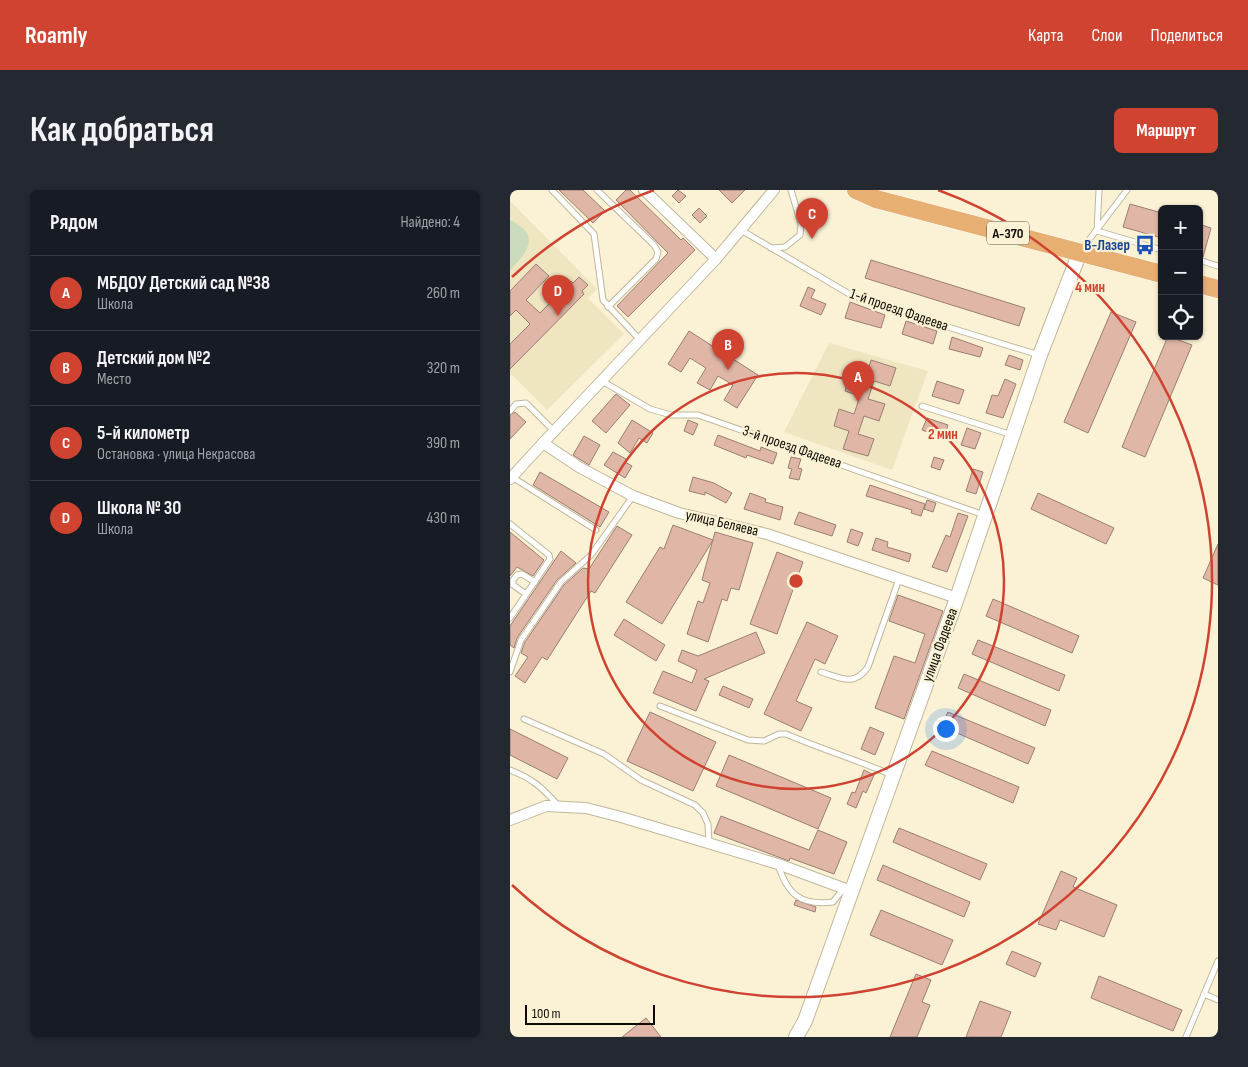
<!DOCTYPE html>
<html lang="ru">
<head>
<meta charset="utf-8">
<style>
  :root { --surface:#171b24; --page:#242831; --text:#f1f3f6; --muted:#9ea1a6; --line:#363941; --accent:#d04331 }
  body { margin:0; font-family:"Sofia Sans Condensed",sans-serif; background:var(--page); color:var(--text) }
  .controls { position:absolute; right:15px; top:15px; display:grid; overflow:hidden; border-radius:8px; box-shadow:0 1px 4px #0004 }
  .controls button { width:45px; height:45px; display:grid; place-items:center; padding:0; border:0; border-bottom:1px solid var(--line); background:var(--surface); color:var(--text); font:25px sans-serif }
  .scale { position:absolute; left:15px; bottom:12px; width:130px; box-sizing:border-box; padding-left:5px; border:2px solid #0e0b03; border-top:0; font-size:14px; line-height:18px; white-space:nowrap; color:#0e0b03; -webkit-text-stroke:4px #fbf2d5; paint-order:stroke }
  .you { position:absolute; left:435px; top:538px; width:18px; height:18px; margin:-12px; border:4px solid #fff; border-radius:50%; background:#1a73e8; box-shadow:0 0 0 8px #1a73e833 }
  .badge { display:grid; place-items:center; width:32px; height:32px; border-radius:50%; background:var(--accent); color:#fff; font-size:16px; font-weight:700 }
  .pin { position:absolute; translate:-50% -41px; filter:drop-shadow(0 1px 2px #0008) }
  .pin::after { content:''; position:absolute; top:26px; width:18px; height:15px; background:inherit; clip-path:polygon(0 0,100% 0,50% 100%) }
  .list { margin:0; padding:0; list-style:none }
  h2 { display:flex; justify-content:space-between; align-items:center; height:65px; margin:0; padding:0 20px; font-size:21px }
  h2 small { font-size:16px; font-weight:400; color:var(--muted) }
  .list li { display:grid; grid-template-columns:32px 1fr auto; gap:15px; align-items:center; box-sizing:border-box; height:75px; padding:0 20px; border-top:1px solid var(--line) }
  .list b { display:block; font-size:19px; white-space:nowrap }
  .list p { margin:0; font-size:16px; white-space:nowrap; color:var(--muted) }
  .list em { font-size:16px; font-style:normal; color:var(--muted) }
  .icon { flex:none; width:28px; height:28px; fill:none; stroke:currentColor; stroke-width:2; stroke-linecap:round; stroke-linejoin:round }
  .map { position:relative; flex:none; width:708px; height:847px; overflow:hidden; border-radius:8px }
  header { display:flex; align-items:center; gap:30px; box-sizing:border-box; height:70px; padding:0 25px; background:var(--accent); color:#fff }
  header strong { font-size:24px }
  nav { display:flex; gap:28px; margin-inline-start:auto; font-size:18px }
  .intro { display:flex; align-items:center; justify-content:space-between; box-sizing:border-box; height:120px; padding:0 30px }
  h1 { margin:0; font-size:35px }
  .button { padding:12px 22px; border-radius:8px; background:var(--accent); color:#fff; font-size:18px; font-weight:700 }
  main { display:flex; gap:30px; padding:0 30px }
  aside { flex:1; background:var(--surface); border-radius:8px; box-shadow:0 1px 4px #0004 }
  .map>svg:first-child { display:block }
  .built { fill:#efe5c1 }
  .green { fill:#c9dbbb }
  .building { fill:#e0b7a7; stroke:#9a7e73 }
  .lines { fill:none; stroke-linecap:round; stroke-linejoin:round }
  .service-casing { stroke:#c0b79c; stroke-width:7 }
  .minor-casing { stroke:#c0b79c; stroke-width:12 }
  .secondary-casing { stroke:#c0b79c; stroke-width:16 }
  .trunk-casing { stroke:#fff; stroke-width:19 }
  .service { stroke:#fff; stroke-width:5 }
  .minor { stroke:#fff; stroke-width:10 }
  .secondary { stroke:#fff; stroke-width:14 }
  .trunk { stroke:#e8af72; stroke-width:18 }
  .ring { fill:none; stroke:#d04331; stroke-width:2.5 }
  .labels { text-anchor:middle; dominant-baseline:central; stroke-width:4.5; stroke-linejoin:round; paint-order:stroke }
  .shield { fill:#fbf2d5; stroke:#555042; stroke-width:1 }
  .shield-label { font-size:14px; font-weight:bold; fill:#0e0b03 }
  .transit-label { font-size:15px; font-weight:bold; fill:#164399; stroke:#fbf2d5; text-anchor:end }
  .street-label { font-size:15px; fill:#0e0b03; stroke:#fbf2d5 }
  .centre { fill:#d04331; stroke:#fbf2d5; stroke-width:2.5 }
  .ring-label { font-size:15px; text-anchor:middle; font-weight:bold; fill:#d04331; stroke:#fbf2d5; stroke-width:4.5; stroke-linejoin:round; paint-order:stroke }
</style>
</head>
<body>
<header>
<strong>Roamly</strong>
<nav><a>Карта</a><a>Слои</a><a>Поделиться</a></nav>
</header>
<div class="intro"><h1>Как добраться</h1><a class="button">Маршрут</a></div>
<main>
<aside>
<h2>Рядом<small>Найдено: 4</small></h2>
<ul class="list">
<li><span class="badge">A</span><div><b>МБДОУ Детский сад №38</b><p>Школа</p></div><em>260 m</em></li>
<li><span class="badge">B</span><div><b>Детский дом №2</b><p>Место</p></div><em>320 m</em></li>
<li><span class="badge">C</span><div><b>5-й километр</b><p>Остановка · улица Некрасова</p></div><em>390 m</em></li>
<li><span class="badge">D</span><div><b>Школа № 30</b><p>Школа</p></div><em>430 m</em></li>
</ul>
</aside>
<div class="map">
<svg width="708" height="847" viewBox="0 0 708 847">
  <rect width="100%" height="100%" fill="#fbf2d5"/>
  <g class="built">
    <path d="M0,11L87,99L78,108L114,144L37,220L2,185L0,186Z"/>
    <path d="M319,153L418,181L382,280L274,242Z"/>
  </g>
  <path class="green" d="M0,30C32,45 17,63 0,80Z"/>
  <g class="building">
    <path d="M49,0H73L95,21L83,33Z"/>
    <path d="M116,0H120L171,50L173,48L185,60L118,127L107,116L158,63L106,10Z"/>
    <path d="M168,0L176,6L169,13L162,6Z"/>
    <path d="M209,0H235L222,13Z"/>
    <path d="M620,14L652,23V48L613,37Z"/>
    <path d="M189,18L197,26L190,33L182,25Z"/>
    <path d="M689,34L701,38L693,67L689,66Z"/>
    <path d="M361,70L515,118L509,136L355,88Z"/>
    <path d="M26,74L39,86L16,110L30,123L61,91L63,93L69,87L78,95L72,101L74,104L0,179V154L20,134L6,120L0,126V101Z"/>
    <path d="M298,97L305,100L301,108L316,114L311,125L290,116Z"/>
    <path d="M340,112L375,125L371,138L335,128Z"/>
    <path d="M601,122L626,132L578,243L554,232Z"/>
    <path d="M396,131L427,141L423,154L392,144Z"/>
    <path d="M179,141L248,185L227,218L214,210L223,195L208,186L200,200L187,193L196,178L180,168L171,182L158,174Z"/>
    <path d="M658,146L682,155L635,267L612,257Z"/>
    <path d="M442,147L473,158L470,167L439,159Z"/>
    <path d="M499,165L513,170L510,180L495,175Z"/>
    <path d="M361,170L386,178L380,196L364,191L358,209L375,214L369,231L354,226L348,244L364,249L358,266L333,259L339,241L324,236L329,219L344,224L350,206L335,201L340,183L356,188Z"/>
    <path d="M495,189L506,194L493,228L476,223L482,205L488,206Z"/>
    <path d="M427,191L454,200L449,214L422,206Z"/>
    <path d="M106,204L120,215L96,243L82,231Z"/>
    <path d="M5,222L16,232L0,249V225Z"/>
    <path d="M417,228L438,235L434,248L412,240Z"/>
    <path d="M122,230L143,243L137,253L129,248L120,263L108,253Z"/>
    <path d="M178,230L188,234L183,245L174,241Z"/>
    <path d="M457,238L471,243L465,259L451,255Z"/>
    <path d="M208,245L250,261L251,257L267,263L263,274L237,265L236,268L204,255Z"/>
    <path d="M74,246L90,255L79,275L63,265Z"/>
    <path d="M103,262L116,269L115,272L122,276L115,288L94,275Z"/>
    <path d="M281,267L291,269L288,278L292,279L289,290L279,288L282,279L278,278Z"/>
    <path d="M424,267L434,270L430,280L421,277Z"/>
    <path d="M463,279L473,282L466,304L456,301Z"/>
    <path d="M30,282L99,322L90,337L23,295Z"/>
    <path d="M183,287L204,293L222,303L216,313L195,302V305L179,301Z"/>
    <path d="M360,295L415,314L411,326L401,323L402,320L356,306Z"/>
    <path d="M240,303L256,309L255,312L273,317L270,330L234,319Z"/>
    <path d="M528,303L604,338L596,354L521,319Z"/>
    <path d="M417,310L426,313L423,322L414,319Z"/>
    <path d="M289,322L326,335L322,346L284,334Z"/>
    <path d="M448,323L458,326L437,382L422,377L436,345L440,347Z"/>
    <path d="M163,335L203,350L152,434L116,412L150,357L154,359Z"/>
    <path d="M107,336L122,345L85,403L81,401L37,470L32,467L15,493L5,486L18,467L11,463L15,452L54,395L73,378L79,379Z"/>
    <path d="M341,339L353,343L348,356L337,352Z"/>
    <path d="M0,342L34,370L23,386L7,377L0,386Z"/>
    <path d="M205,342L243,353L229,400L221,398L217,411L212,409L198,452L177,444L188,411L193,413L200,393L192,390Z"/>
    <path d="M366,348L378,352L377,357L401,364L399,372L362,360Z"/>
    <path d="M708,354V395L693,388Z"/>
    <path d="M51,361L66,373L47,390L7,448L4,458L0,455V436Z"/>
    <path d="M267,362L293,372L267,444L240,434Z"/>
    <path d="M388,405L433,421L394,529L365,518L384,466L405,473L415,444L379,431Z"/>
    <path d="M483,409L569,446L562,463L476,426Z"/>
    <path d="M114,429L155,455L146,471L104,445Z"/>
    <path d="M297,432L328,446L315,474L305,469L286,511L302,518L291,541L254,524Z"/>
    <path d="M246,442L255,463L194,489L199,491L186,521L143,503L153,481L182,493L187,480L168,471L172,460L188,466Z"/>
    <path d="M468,450L555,485L549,501L462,464Z"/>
    <path d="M454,484L541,520L535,536L448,498Z"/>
    <path d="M213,496L243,509L239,518L209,505Z"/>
    <path d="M140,522L206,552L183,601L117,571Z"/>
    <path d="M438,522L525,558L518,574L431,536Z"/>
    <path d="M360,537L374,543L365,565L351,559Z"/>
    <path d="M0,539L58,568L47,589L0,565Z"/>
    <path d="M422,561L509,597L503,613L415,575Z"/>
    <path d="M219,565L321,608L308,639L206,596Z"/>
    <path d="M354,580L364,585L356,603L353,601L346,618L337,614L342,602L345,603Z"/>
    <path d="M211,626L299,660L308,640L337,652L324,684L280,668L279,671L204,643Z"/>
    <path d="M389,638L477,674L470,690L383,652Z"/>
    <path d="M373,675L460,712L454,727L367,690Z"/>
    <path d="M551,681L567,688L563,697L607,715L594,747L550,730L546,740L528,734Z"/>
    <path d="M286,710L306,717L305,722L284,715Z"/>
    <path d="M371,720L443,750L432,775L360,745Z"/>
    <path d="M502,761L531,773L525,787L496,774Z"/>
    <path d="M406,784L421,790L412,812L420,815L407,847H380Z"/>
    <path d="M589,786L672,820L663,841L581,808Z"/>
    <path d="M470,811L501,822L491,847H456Z"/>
    <path d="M136,828L151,847H112Z"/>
  </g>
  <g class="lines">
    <defs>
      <g id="service">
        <path d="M42,0L84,44L93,110L130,150"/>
        <path d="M87,0L144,55L148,62L146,69L98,117"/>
        <path d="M589,0L587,41L652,60"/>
        <path d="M231,40L341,105L412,129L529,165"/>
        <path d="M261,58L275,57L290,45L291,34L281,0"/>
        <path d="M572,59L617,0"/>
        <path d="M689,70L708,76"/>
        <path d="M92,191L140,219L161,225H188L474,325"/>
        <path d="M412,216L502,245"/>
        <path d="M0,221L6,214L16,213L44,241"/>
        <path d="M2,287L86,340"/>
        <path d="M0,334L39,365L40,369L0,428"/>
        <path d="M16,404L3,395V390L7,385L12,384L25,392"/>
        <path d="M0,482L11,450L51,392L81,365L123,306"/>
        <path d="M311,482C331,488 344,497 358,477L389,389"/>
        <path d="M150,516L238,550L254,551L269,544H276C311,559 347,570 382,585"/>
        <path d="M14,529L94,564L131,590L185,615L193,623L198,634L199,653"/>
        <path d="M0,580C24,589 32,598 49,616"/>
        <path d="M268,674C277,704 290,716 323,712L334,698"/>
        <path d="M694,804L708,810"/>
        <path d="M676,847L708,771"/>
      </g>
      <g id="minor">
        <path d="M134,0L206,69"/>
        <path d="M33,253L206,69L264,0"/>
        <path d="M0,289L33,253L69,277L123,306L169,323L257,344L447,408"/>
        <path d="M0,630L36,616L76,618L111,627L268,674L341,701"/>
      </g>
      <path id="secondary" d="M286,847L295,831L447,408L530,165L570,62"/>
      <g id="trunk">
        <path d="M346,0L366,9L652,84"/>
        <path d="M689,94L708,99"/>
      </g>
    </defs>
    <use href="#service" class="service-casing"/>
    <use href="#minor" class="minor-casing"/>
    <use href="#secondary" class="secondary-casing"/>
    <use href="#trunk" class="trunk-casing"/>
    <use href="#service" class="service"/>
    <use href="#minor" class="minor"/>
    <use href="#secondary" class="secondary"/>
    <use href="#trunk" class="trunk"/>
  </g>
  <g class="ring">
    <circle cx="286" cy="391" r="208"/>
    <path d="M2 87A416 416 0 0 1 144 0M428 0A416 416 0 1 1 2 695"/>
  </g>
  <defs>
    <symbol id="bus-bare" viewBox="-9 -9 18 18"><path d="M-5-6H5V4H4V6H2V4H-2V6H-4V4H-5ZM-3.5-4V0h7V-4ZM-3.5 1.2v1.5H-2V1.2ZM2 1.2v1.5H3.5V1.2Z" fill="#1a4fb4" stroke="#fbf2d5" stroke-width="2.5" paint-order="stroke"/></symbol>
  </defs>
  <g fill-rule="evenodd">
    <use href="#bus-bare" x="621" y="41" width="28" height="28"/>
  </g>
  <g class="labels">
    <rect class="shield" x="477" y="31.5" width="42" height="23" rx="4"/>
    <g class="shield-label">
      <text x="498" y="43">А-370</text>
    </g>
    <g class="transit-label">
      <text x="620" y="55">В-Лазер</text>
    </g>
    <g class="street-label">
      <text transform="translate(389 120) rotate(19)">1-й проезд Фадеева</text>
      <text transform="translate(282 257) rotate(19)">3-й проезд Фадеева</text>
      <text transform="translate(212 333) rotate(13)">улица Беляева</text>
      <text transform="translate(430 455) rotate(-70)">улица Фадеева</text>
    </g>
  </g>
  <circle cx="286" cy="391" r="8" class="centre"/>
  <g class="ring-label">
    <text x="580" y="102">4 мин</text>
    <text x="433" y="249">2 мин</text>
  </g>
</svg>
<div class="controls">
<button>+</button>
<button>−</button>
<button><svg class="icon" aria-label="locate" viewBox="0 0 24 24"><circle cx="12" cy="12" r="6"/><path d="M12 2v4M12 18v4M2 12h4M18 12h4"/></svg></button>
</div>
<div class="scale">100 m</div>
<div class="you"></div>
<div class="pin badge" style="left:348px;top:212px">A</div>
<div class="pin badge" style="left:218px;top:180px">B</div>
<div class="pin badge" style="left:302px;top:49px">C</div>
<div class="pin badge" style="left:48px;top:126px">D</div>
</div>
</main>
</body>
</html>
